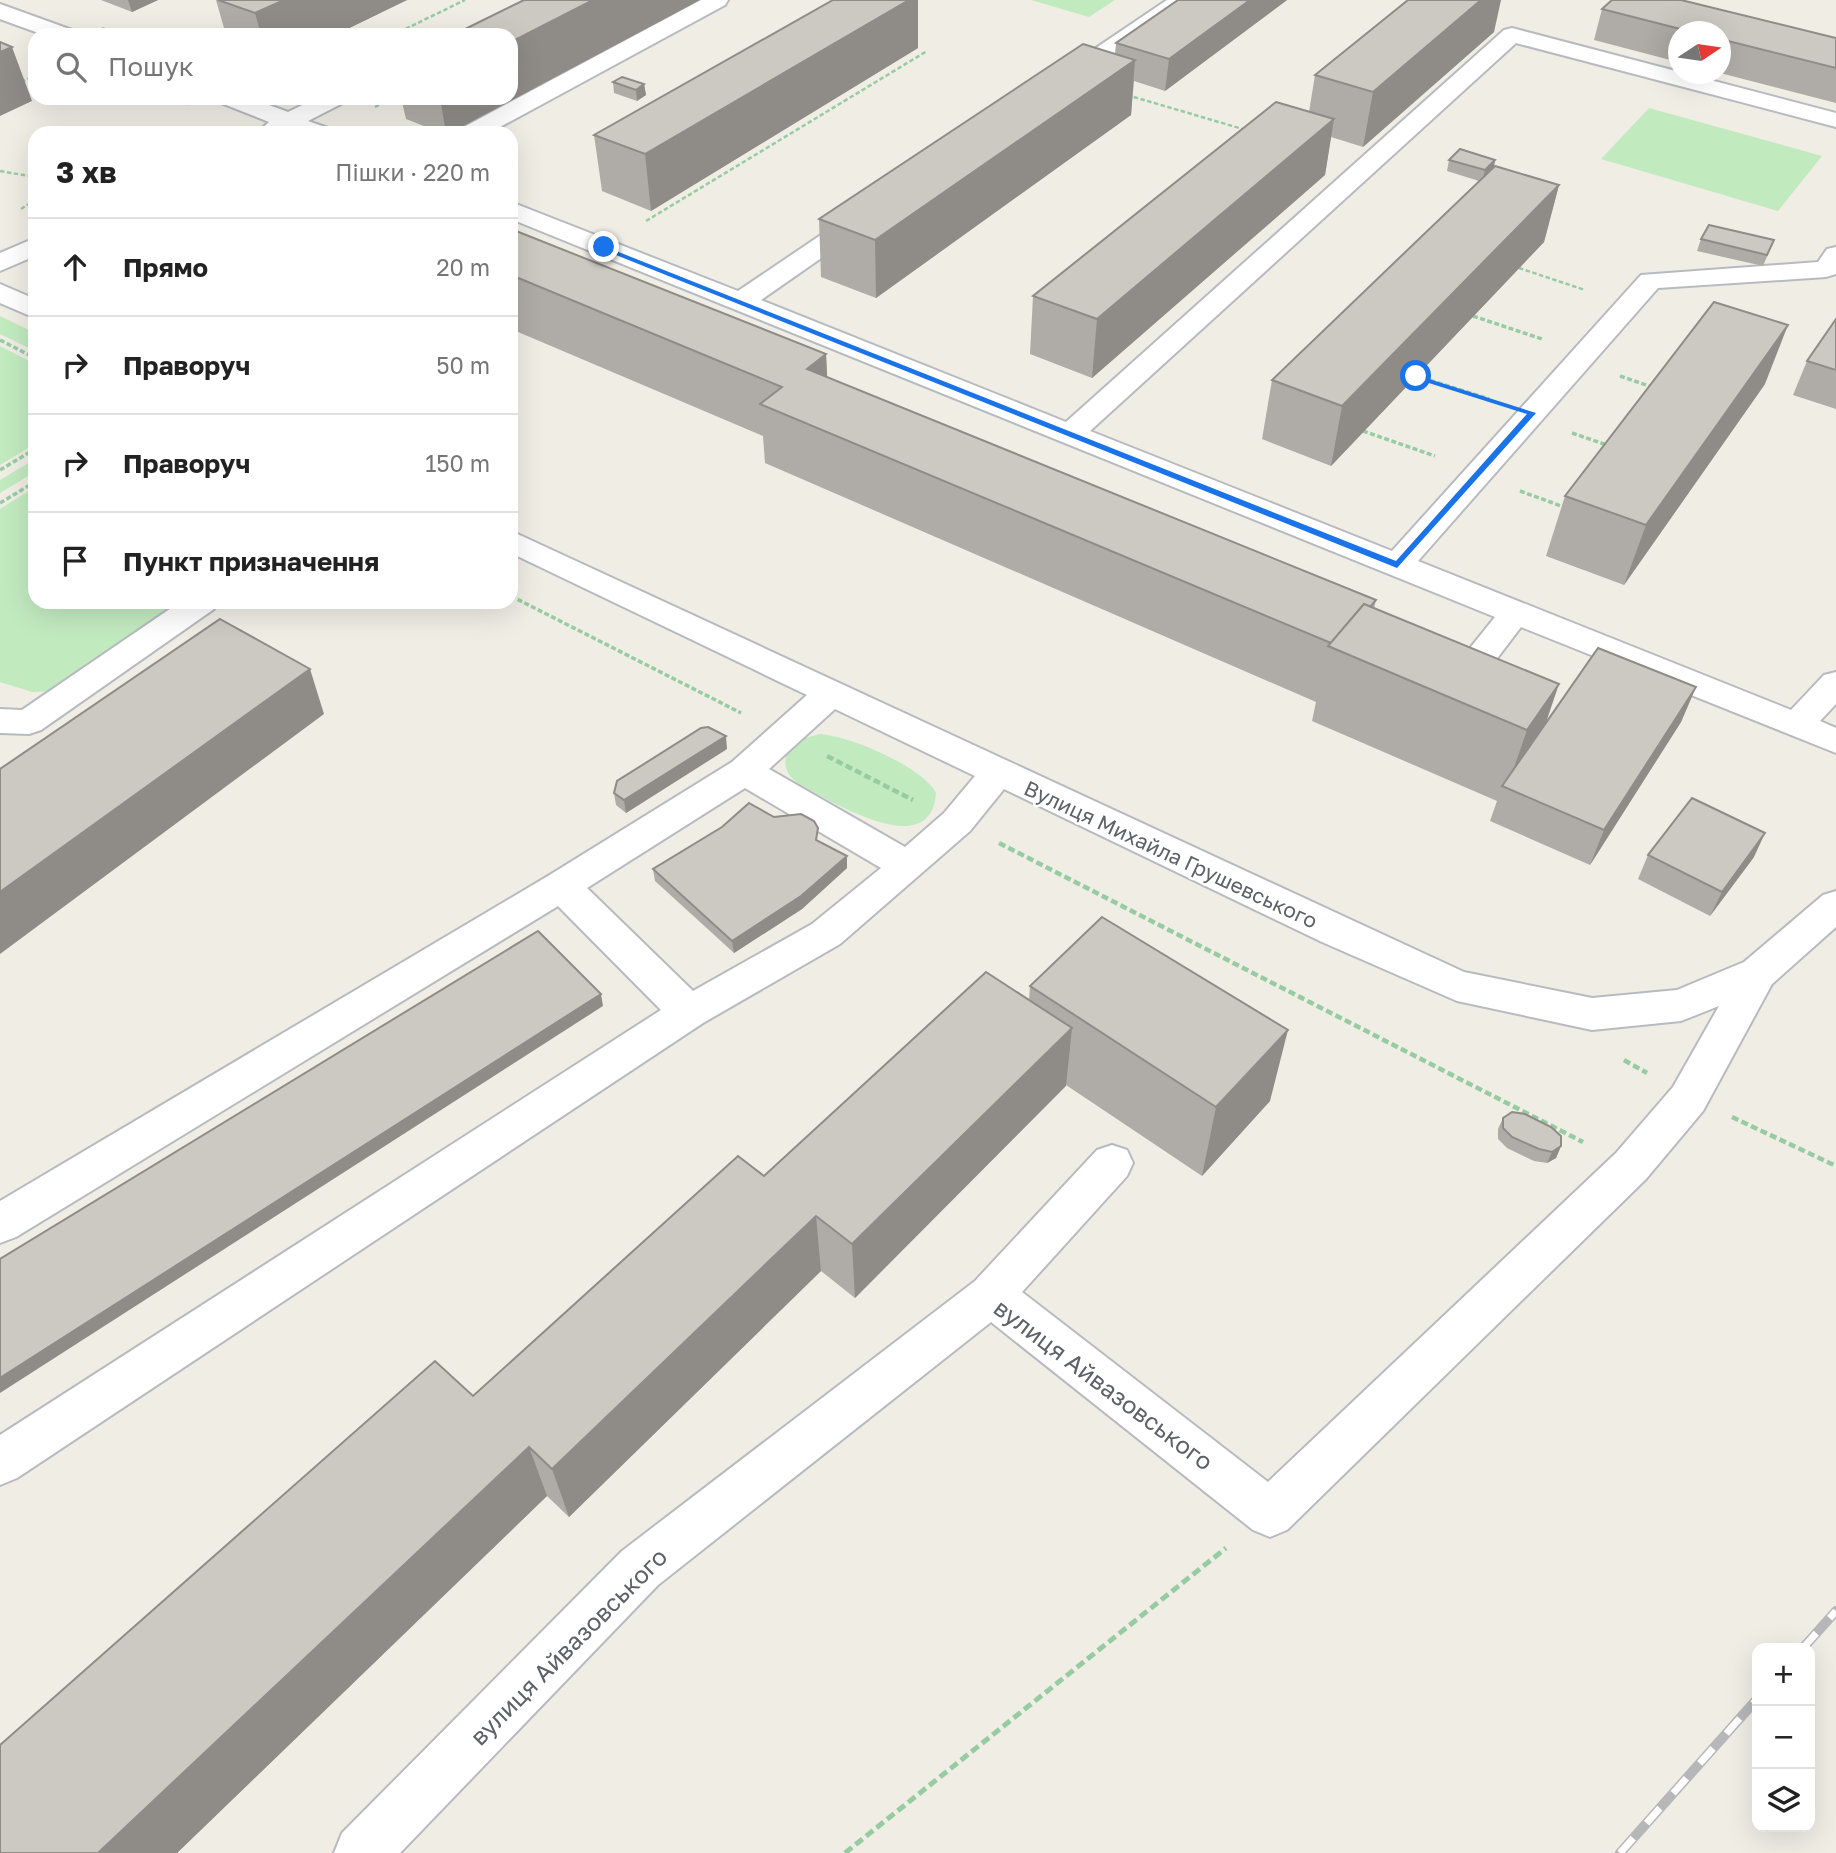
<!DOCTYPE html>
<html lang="uk">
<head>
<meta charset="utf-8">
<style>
  :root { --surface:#fff; --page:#f6f6f6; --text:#222; --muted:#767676; --line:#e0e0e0 }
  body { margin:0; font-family:"Golos Text",sans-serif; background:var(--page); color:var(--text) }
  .controls { position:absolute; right:21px; bottom:21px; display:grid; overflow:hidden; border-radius:14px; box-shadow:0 7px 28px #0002 }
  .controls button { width:63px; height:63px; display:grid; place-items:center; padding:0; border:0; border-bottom:2px solid var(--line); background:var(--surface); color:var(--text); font:35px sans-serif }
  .compass { position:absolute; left:1668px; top:21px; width:63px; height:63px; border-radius:50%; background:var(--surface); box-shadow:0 7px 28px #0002; rotate:77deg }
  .stop { position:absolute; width:21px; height:21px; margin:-16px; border:5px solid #1a73e8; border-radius:50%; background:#fff }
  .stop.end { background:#1a73e8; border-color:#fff; box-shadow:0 2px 7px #0008 }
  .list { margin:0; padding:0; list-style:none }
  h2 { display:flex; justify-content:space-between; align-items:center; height:91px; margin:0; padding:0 28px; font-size:30px }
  h2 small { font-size:23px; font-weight:400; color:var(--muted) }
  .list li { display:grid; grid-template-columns:46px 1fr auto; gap:21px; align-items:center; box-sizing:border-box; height:98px; padding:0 28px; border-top:2px solid var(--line) }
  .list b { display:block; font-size:26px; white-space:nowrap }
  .list em { font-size:23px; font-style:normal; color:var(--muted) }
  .icon { flex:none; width:38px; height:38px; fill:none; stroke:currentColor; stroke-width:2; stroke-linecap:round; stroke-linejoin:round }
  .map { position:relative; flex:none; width:1836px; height:1853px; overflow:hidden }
  .search { position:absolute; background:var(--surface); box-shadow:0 7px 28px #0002; left:28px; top:28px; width:490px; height:77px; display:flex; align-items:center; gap:18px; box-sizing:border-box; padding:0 24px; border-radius:21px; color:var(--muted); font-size:26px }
  .panel { position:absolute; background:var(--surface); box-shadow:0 7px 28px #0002; left:28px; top:126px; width:490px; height:483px; border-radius:21px }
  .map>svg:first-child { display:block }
  .green { fill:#c2eabf }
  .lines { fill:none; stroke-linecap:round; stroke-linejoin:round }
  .minor-casing { stroke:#b7bbc0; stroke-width:4 }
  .path-far3 { stroke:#97cca3; stroke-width:2.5; stroke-dasharray:4.5 2.5; stroke-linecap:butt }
  .path-far2 { stroke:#97cca3; stroke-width:3.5; stroke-dasharray:5 2.5; stroke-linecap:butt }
  .path-far1 { stroke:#97cca3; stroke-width:4.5; stroke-dasharray:7 3.5; stroke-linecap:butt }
  .path { stroke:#97cca3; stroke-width:5; stroke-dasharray:9 4.5; stroke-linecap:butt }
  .minor { fill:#fff; fill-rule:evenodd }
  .rail-casing { stroke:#b6b7b8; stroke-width:10 }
  .rail { stroke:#fff; stroke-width:7; stroke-dasharray:20; stroke-linecap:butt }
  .wall { fill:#afaca7 }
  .shaded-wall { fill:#8f8c88 }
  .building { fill:#ccc8c2; stroke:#8f8c88; stroke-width:2 }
  .route { fill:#1a73e8 }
  .labels { text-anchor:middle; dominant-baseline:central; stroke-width:5; stroke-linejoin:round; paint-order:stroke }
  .street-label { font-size:21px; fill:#5c6267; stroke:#fff }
  .near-street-label { font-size:24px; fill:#5c6267; stroke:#fff }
</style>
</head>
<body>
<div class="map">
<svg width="1836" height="1853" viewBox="0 0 1836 1853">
  <rect width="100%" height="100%" fill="#f0ede5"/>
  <g class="green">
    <path d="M1031,0H1115L1089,17Z"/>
    <path d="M1649,108L1822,156L1778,211L1601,159Z"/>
    <path d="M0,316L35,333V351L0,334Z"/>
    <path d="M0,346L35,364V444L0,465Z"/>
    <path d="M35,459V472L0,493V480Z"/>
    <path d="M35,487V602H190L55,691L32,692L0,682V509Z"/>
    <path d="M820,734C850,736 923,767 936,793C931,865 828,799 799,784C787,775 784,769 786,754L805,738Z"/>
  </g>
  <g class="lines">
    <defs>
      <g id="minor">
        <path d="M701,0H728L725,5L489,133H459L462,128Z"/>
        <path d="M1167,0H1193L1072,85H1056L1052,80L1056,75Z"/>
        <path d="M0,4L72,30L75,35H44L0,19Z"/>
        <path d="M1512,28L1836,113V127L1516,43L1090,431L1392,551L1641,275L1818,262L1827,249L1836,247V274L1826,277L1658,288L1418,561L1791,710L1824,675L1836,672V704L1820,721L1836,728V753L1521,627L1466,699L1454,702L1442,699L1437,691L1442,683L1495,617L511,219V202L738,291L855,212H873L877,217L873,222L761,300L1066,422L1504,30Z"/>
        <path d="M217,98H250L288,112L317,98H347L343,103L308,121L328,128L331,133C307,133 287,133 264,133L261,129L269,122L221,103Z"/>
        <path d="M35,238V256L0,271V253Z"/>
        <path d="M0,284L35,299V318L0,303Z"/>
        <path d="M511,531L1464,972L1592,998L1677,990L1744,962L1823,895L1836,891V927L1772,984L1703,1111L1646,1179L1287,1530L1270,1537L1253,1530L991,1322L658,1585L400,1853H334L342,1833L622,1551L975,1281L1097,1150L1112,1145L1127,1150L1133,1163L1127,1176L1022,1292L1268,1482L1616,1153L1673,1087L1719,1006L1681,1021L1592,1030L1457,1001L1322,942L1004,789L970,831L840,944L703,1023L17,1478L0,1485V1435L661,1010L558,906L16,1237L0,1243V1201L548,876L732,762L807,695L511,553ZM835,709L975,776L944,813L905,847L769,769ZM745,788L881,868L812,924L693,991L587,888Z"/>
        <path d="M180,602H218L214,609L41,730L29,734L0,733V709L22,710Z"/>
      </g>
    </defs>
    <use href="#minor" class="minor-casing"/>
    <g class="path-far3">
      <path d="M102,28L121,35"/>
      <path d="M393,35L465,0"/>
      <path d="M21,82L35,76"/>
      <path d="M1127,95L1246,130"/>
      <path d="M171,98L190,105"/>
      <path d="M375,107L393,98"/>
      <path d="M195,133L206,127"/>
      <path d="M0,171L35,177"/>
      <path d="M21,209L35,200"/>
      <path d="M646,221L927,51"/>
      <path d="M1519,268L1585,290"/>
    </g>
    <g class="path-far2">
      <path d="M1473,316L1542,339"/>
      <path d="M0,340L35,358"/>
      <path d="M1416,376L1489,399"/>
      <path d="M1620,376L1652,387"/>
      <path d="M1363,431L1435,456"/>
      <path d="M1572,433L1607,445"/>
      <path d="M0,470L35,449"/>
      <path d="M1520,491L1564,507"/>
      <path d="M0,503L35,482"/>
      <path d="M511,596L741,713"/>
    </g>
    <g class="path-far1">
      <path d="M827,756L913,800"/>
      <path d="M999,843L1583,1142"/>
      <path d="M1624,1060L1647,1073"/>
      <path d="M1732,1117L1836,1166"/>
    </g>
    <path class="path" d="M845,1853L1226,1548"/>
    <use href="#minor" class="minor"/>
    <defs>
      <g id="rail">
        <path d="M1803,1648L1836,1611"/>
        <path d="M1620,1853L1757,1699"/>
      </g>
    </defs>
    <use href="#rail" class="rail-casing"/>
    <use href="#rail" class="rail"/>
  </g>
  <g class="wall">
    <path d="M101,0H158L132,12Z"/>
    <path d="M216,0H407L335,35H226Z"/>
    <path d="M700,0L450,133H442L406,119L401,98H511Z"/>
    <path d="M918,0V48L651,211L602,191L594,135Z"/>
    <path d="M1178,0H1287L1165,91L1134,81L1131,115L876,298L821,277L819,219L1115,54L1116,43Z"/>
    <path d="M1602,9L1836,38V103L1720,73V32H1678V62L1594,40Z"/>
    <path d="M1494,32L1363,147L1331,137L1325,175L1092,378L1030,354L1033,296L1309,112L1315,75Z"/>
    <path d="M613,82L644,84L646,95L637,101L614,93Z"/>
    <path d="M1449,160H1495L1494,167L1559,185L1544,242L1331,466L1262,439L1272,380L1479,181L1447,171Z"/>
    <path d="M511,229L826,354L827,377L1376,600L1374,609L1545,724L1696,687L1681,722L1590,865L1490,821L1497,801L1312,721L1316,702L765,463L763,436L511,329Z"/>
    <path d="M1701,239L1769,252L1763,266L1697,251Z"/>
    <path d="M1836,319V409L1793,395L1807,361Z"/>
    <path d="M1765,384L1624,585L1546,556L1565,496Z"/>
    <path d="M727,749L626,813L616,805L614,793Z"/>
    <path d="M819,841L847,856V868L802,909L734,953L655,881L653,869Z"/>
    <path d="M1648,855L1754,857L1710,916L1638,879Z"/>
    <path d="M1030,986L1270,1101L1202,1176L1066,1085L855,1298L821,1271L569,1517L547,1496L177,1853H0L473,1396L764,1176L1029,1000Z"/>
    <path d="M1503,1118L1561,1146L1556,1158L1547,1163L1534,1161L1507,1148L1498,1139V1129Z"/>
  </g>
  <g class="shaded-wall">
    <path d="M128,0H158L132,12Z"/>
    <path d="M284,0H407L335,35H261L255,13Z"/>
    <path d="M593,0H700L450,133H446L440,98H511V42Z"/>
    <path d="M909,0H918V48L651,211L645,154Z"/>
    <path d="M1250,0H1287L1165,91L1169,59Z"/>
    <path d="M1481,0H1501L1494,32L1363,147L1373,92Z"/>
    <path d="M12,47L32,101L0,116V52Z"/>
    <path d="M1135,60L1131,115L876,298L875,240Z"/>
    <path d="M644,84L646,95L637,101L636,90Z"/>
    <path d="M1334,119L1325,175L1092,378L1097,319Z"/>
    <path d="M1495,160L1493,171L1482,182L1485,170Z"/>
    <path d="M1559,185L1544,242L1331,466L1342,406Z"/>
    <path d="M1788,325L1765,384L1624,585L1646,525Z"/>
    <path d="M826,354L829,413L807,369Z"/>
    <path d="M310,669L324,714L0,954V892Z"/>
    <path d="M1559,684L1534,758L1507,788L1527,730Z"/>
    <path d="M1696,687L1681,722L1590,865L1604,830Z"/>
    <path d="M726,736L727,749L626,813L624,800Z"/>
    <path d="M1765,833L1754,857L1710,916L1722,892Z"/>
    <path d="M847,856V868L802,909L734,953L732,941Z"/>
    <path d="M601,994L603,1006L0,1393V1378Z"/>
    <path d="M1072,1028L1066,1086L855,1298L852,1244Z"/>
    <path d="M1288,1030L1270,1101L1202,1176L1216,1107Z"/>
    <path d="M1561,1146L1556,1158L1547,1163L1552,1152Z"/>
    <path d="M816,1216L821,1271L569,1517L552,1469Z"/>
    <path d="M529,1447L547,1496L177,1853H98Z"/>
  </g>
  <g class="building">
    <path d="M218,0H284L255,13Z"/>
    <path d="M524,0H593L511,42V35H453Z"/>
    <path d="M833,0H909L645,154L594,135Z"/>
    <path d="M1178,0H1250L1169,59L1116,43Z"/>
    <path d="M1408,0H1481L1373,92L1315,75Z"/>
    <path d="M1612,0H1681L1836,38V68L1720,39V32H1692L1602,9Z"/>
    <path d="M0,42L12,47L0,52Z"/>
    <path d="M1083,44L1135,60L875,240L819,219Z"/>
    <path d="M622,77L644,84L636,90L613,82Z"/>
    <path d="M1276,102L1334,119L1097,319L1033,296Z"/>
    <path d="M1460,149L1495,160L1485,170L1449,160Z"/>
    <path d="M1495,166L1559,185L1342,406L1272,380Z"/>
    <path d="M1709,225L1774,240L1767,255L1701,239Z"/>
    <path d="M511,229L826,354L807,369L1376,600L1370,607L1364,604L1331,643L760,404L782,387L511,275Z"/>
    <path d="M1714,302L1788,325L1646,525L1565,496Z"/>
    <path d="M1836,319V370L1807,361Z"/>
    <path d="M1364,604L1559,684L1527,730L1328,646Z"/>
    <path d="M220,619L310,669L0,892V769Z"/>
    <path d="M1598,648L1696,687L1604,830L1502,786Z"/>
    <path d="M708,727L726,736L624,800L614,793L617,781L701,728Z"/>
    <path d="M1692,798L1765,833L1722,892L1648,855Z"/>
    <path d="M749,803L774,817L801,814L814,821L818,828L816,840L847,856L801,896L732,941L653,869L722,827Z"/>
    <path d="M1102,917L1288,1030L1216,1107L1030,986Z"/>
    <path d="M538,931L601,994L0,1378V1259Z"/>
    <path d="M986,972L1072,1028L852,1244L816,1216L552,1469L529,1447L98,1853H0V1745L435,1361L473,1396L738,1156L764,1176Z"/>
    <path d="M1512,1112L1525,1114L1551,1127L1561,1136V1146L1552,1152L1539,1149L1512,1137L1503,1128V1118Z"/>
  </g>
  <path class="route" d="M601,245L1396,561L1527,414L1413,378V374L1536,413L1397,568L601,249Z"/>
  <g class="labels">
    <g class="street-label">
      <text transform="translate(1171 854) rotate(25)">Вулиця Михайла Грушевського</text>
    </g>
    <g class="near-street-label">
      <text transform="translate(1104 1384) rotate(37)">вулиця Айвазовського</text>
      <text transform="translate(568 1646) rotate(-45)">вулиця Айвазовського</text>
    </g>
  </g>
</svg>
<div class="controls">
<button>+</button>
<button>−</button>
<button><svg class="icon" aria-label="layers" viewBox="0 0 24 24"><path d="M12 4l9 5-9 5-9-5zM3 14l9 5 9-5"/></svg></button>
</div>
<svg class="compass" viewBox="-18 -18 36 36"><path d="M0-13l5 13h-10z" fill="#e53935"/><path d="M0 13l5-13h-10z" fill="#767676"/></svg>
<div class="stop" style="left:1416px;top:376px"></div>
<div class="stop end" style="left:604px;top:247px"></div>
<div class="search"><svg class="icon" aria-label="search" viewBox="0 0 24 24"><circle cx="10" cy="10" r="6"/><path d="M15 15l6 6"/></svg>Пошук</div>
<section class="panel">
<h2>3 хв<small>Пішки · 220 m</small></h2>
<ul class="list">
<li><svg class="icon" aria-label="ahead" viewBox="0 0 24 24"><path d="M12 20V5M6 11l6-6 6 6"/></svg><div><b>Прямо</b></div><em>20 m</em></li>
<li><svg class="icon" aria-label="right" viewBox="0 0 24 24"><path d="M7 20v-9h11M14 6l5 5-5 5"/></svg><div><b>Праворуч</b></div><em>50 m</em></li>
<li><svg class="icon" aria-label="right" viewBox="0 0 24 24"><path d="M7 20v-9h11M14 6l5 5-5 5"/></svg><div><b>Праворуч</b></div><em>150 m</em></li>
<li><svg class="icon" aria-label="arrive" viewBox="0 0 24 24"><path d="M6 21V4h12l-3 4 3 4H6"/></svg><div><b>Пункт призначення</b></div></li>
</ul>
</section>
</div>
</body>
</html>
